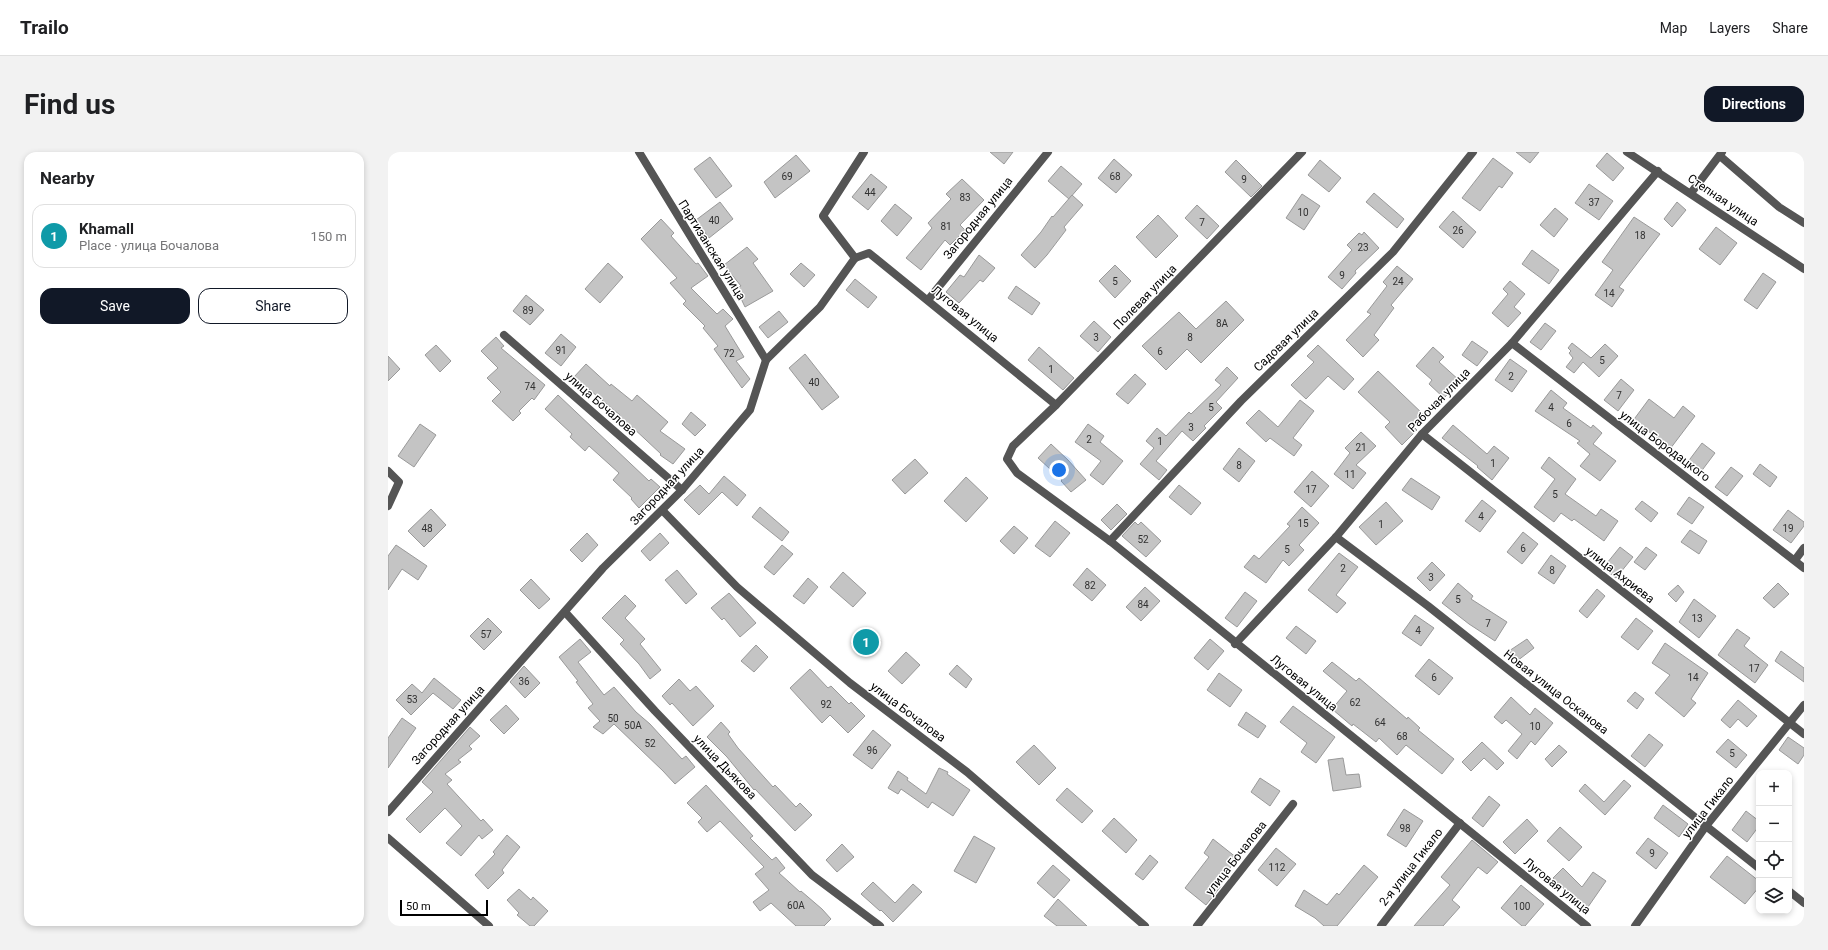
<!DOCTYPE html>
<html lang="en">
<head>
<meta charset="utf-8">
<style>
  :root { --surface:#fff; --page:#f2f2f2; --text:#202124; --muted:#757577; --line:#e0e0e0; --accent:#111827 }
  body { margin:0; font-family:Roboto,sans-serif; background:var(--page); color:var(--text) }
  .controls { position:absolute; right:12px; bottom:12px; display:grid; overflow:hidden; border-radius:8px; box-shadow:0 2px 6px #0003 }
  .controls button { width:36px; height:36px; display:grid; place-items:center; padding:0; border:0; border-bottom:1px solid var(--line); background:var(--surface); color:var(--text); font:20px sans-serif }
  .scale { position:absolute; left:12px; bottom:10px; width:88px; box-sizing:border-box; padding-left:4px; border:2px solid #000; border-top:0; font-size:11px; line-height:14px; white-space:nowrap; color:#000; -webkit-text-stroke:3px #fff; paint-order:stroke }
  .you { position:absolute; left:671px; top:318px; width:14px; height:14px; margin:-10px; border:3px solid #fff; border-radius:50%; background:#1a73e8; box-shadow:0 0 0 6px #1a73e833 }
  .badge { display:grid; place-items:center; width:26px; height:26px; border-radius:50%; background:var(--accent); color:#fff; font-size:13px; font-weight:700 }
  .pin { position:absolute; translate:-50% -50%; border:2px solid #fff; box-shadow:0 1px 4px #0006 }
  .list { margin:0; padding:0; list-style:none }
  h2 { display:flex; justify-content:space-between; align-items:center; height:52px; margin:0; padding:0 16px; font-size:17px }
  h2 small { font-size:13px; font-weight:400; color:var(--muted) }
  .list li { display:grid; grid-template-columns:26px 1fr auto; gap:12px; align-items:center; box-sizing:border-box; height:64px; margin:0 8px 8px; padding:0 8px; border:1px solid var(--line); border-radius:12px }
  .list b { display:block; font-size:15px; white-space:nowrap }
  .list p { margin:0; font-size:13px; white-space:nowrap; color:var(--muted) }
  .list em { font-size:13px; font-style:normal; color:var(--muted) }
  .actions { display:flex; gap:8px; padding:12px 16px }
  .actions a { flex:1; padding:9px 0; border:1px solid var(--accent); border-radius:12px; text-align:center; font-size:14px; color:var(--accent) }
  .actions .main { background:var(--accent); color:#fff }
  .icon { flex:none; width:22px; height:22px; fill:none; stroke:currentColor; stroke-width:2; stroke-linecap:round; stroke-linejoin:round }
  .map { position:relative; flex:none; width:1416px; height:774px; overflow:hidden; border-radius:12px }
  header { display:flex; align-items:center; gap:24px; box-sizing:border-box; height:56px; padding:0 20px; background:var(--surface); border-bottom:1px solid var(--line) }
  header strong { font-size:19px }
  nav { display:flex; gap:22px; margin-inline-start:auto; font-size:14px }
  .intro { display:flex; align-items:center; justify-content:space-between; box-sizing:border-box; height:96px; padding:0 24px }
  h1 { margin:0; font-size:28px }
  .button { padding:10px 18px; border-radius:12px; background:var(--accent); color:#fff; font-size:14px; font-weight:700 }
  main { display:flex; gap:24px; padding:0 24px }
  aside { flex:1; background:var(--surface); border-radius:12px; box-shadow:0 2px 6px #0003 }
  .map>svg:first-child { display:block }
  .building { fill:#c4c4c4; stroke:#999 }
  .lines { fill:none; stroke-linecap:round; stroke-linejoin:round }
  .street { stroke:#555; stroke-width:8 }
  .labels { text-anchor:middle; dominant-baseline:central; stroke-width:3; stroke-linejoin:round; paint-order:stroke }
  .number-label { font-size:10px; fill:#313131 }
  .street-label { font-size:12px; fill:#000; stroke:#fff }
</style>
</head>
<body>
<header>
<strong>Trailo</strong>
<nav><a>Map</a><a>Layers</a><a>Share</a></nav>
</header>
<div class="intro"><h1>Find us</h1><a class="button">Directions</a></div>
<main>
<aside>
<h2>Nearby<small></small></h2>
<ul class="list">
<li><span class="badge" style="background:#0f9aa8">1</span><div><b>Khamall</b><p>Place · улица Бочалова</p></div><em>150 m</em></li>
</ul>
<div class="actions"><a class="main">Save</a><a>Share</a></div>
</aside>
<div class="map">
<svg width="1416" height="774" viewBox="0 0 1416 774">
  <rect width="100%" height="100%" fill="#fff"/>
  <g class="building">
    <path d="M602,0H625L616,12Z"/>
    <path d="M1128,0H1151L1142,11Z"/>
    <path d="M1219,1L1236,16L1225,29L1208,14Z"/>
    <path d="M408,3L422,19L387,46L376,30Z"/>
    <path d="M322,5L344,34L328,46L306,17Z"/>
    <path d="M1105,6L1125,21L1114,36L1111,34L1092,59L1074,46Z"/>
    <path d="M726,7L744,23L728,41L710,26Z"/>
    <path d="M848,8L874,34L863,45L837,20Z"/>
    <path d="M932,8L953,26L941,40L920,23Z"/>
    <path d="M673,14L694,32L681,47L660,29Z"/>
    <path d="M483,22L499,35L480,58L464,45Z"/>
    <path d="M574,27L596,48L572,73L577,78L562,93L557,88L533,118L518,106L544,76L540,71L563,47L558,42Z"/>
    <path d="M1201,32L1225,49L1211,68L1187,51Z"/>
    <path d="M986,41L1016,67L1009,76L978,50Z"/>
    <path d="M914,42L932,54L916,78L898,66Z"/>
    <path d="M684,43L695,53L676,75L678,78L659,103L647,116L633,103L653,80L664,64L665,65Z"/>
    <path d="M332,50L345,67L321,86L308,68Z"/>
    <path d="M1289,50L1298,58L1284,75L1276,67Z"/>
    <path d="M507,52L524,66L509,84L493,69Z"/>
    <path d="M809,53L831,74L819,87L797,66Z"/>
    <path d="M1167,56L1180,67L1166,85L1152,73Z"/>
    <path d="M1065,59L1088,80L1075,96L1051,75Z"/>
    <path d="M770,63L790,84L768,106L748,85Z"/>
    <path d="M1246,65L1272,82L1231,135L1236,138L1224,155L1207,143L1225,118L1214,110Z"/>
    <path d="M273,67L286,81L283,84L308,112L310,111L320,124L303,136L329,162L335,157L345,167L337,174L356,205L348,209L362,227L354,236L326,197L330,194L315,176L317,174L295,152L298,149L282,131L289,126L253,87Z"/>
    <path d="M1328,75L1349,91L1332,113L1311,97Z"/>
    <path d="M976,80L991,96L967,119L968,121L954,137L940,125L964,98L959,93L971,81L974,83Z"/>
    <path d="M359,95L370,107L365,111L385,139L357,155L348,136L353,134L336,113Z"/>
    <path d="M1144,98L1171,118L1161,132L1134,112Z"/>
    <path d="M591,103L607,116L595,130L592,128L571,151L558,140L572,123L576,125Z"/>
    <path d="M220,111L235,125L212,151L197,137Z"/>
    <path d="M413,111L427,123L416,135L402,122Z"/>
    <path d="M727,113L743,129L727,146L711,129Z"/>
    <path d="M1009,114L1025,127L1003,153L1006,156L986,183L991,188L975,205L958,188L983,162L979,160L999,134L995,130Z"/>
    <path d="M1375,121L1388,130L1369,157L1356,148Z"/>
    <path d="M467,127L489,145L480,156L458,138Z"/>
    <path d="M1122,129L1137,142L1126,155L1133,161L1120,175L1104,161L1120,142L1115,137Z"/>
    <path d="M628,134L652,151L644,163L620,146Z"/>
    <path d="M138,143L156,158L142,173L125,159Z"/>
    <path d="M838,149L856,168L813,211L799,197L778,218L754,194L791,160L808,177Z"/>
    <path d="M391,159L400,170L380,186L371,175Z"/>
    <path d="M706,169L723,185L710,200L692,184Z"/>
    <path d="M1157,171L1168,179L1153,198L1142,190Z"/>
    <path d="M173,182L188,195L173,214L157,201Z"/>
    <path d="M108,185L116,194L113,196L157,233L146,248L144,246L131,259L133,261L125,269L104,249L113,240L99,226L110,216L93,199Z"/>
    <path d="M1084,189L1100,200L1089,214L1074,203Z"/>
    <path d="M1184,191L1203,206L1217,192L1230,204L1211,225L1195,210L1186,221L1178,215L1185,206L1181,201L1183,199L1180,196Z"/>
    <path d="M48,193L63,209L52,220L37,203Z"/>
    <path d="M930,193L966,227L956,238L940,224L918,247L903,233L926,210L919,204Z"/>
    <path d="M651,195L686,226L675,238L640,208Z"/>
    <path d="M1045,195L1056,205L1051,210L1072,229L1056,246L1041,232L1044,228L1028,214Z"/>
    <path d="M417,202L451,245L434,258L401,216Z"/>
    <path d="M0,204L12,217L0,229Z"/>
    <path d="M1122,207L1139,219L1124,240L1107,228Z"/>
    <path d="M198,212L222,234L223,232L244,249L249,243L280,270L272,279L297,297L285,312L272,303L273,302L242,273L241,275L230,266L232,263L186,225Z"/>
    <path d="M839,215L850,226L828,250L834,256L816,274L818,276L805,289L794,279L768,309L779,318L771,328L752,312L766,296L758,289L769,276L778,284L801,260L803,262L833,233L827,228Z"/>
    <path d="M990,219L1037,264L1026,275L1029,278L1014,293L997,275L1002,270L970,240Z"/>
    <path d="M747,222L758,232L740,252L728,242Z"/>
    <path d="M1233,227L1246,238L1230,259L1216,248Z"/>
    <path d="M1163,238L1179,251L1175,256L1203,276L1205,273L1214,281L1205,292L1228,309L1212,329L1192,314L1202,302L1189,291L1192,289L1147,259Z"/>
    <path d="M170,243L261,329L263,327L272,335L251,356L243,347L244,346L225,328L231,321L201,294L197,299L182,285L184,282L157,257Z"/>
    <path d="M1261,247L1286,266L1295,254L1307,264L1282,297L1260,279L1258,281L1244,270Z"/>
    <path d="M912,248L926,259L905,286L914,293L906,304L882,286L878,290L858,271L871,258L890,275Z"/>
    <path d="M303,260L318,273L307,284L294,272Z"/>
    <path d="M32,272L48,283L26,315L10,304Z"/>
    <path d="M700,272L716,284L712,290L735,309L715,333L702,323L713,309L687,290Z"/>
    <path d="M1065,273L1099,302L1106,294L1121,306L1104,328L1089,315L1090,314L1054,286Z"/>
    <path d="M973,280L988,294L968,313L978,321L965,337L946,322L962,301L957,296Z"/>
    <path d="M1314,291L1327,301L1312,321L1299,311Z"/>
    <path d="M663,292L680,308L698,328L683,340L673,329L674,328L650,306Z"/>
    <path d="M851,296L867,309L851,330L835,317Z"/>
    <path d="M1161,305L1188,327L1177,342L1208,364L1213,357L1230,369L1216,389L1186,367L1184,369L1173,361L1166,370L1146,355L1167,327L1153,316Z"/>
    <path d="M527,307L540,321L517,342L504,328Z"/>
    <path d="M1372,312L1389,325L1382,335L1365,322Z"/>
    <path d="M1343,315L1355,324L1339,344L1327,335Z"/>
    <path d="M924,319L941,334L923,355L906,340Z"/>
    <path d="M336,324L358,343L349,354L334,340L311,363L296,348L312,333L321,342Z"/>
    <path d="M578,325L600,346L578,370L556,349Z"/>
    <path d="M1023,326L1052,345L1044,358L1014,338Z"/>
    <path d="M791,333L813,351L803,363L781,345Z"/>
    <path d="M1301,345L1316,355L1304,372L1289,362Z"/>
    <path d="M1094,348L1108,359L1092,380L1077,369Z"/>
    <path d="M1254,349L1270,361L1263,370L1247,357Z"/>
    <path d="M998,350L1015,369L988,393L971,375Z"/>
    <path d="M729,352L739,362L723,378L713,368Z"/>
    <path d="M372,355L401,380L394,389L364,365Z"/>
    <path d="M914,355L931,371L911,393L916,398L901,414L895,408L878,431L856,415L866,403L871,407L902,374L899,372Z"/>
    <path d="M43,357L58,373L36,395L20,379Z"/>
    <path d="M1400,358L1416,370V374L1403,391L1385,378Z"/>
    <path d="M667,369L682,381L662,405L647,394Z"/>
    <path d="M747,370L750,373L753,370L773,389L758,405L734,384Z"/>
    <path d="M626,374L640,386L626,402L612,389Z"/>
    <path d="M1302,378L1319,389L1311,402L1293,390Z"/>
    <path d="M1135,380L1150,392L1134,412L1119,400Z"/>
    <path d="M199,381L210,393L194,410L182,398Z"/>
    <path d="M272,381L281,391L262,409L253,399Z"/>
    <path d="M8,393L39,414L30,428L14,417L0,438V404Z"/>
    <path d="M394,393L405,402L386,423L376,415Z"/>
    <path d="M1232,395L1245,405L1228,426L1215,416Z"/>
    <path d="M1258,395L1269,403L1257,418L1246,410Z"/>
    <path d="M951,401L970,415L948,443L958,451L949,461L920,438Z"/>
    <path d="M1163,403L1178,414L1166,432L1150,421Z"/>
    <path d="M1044,410L1057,423L1042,439L1029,426Z"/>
    <path d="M699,416L718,433L704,449L685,433Z"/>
    <path d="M289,418L309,442L298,452L277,428Z"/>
    <path d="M455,420L478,441L465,455L442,435Z"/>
    <path d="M420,426L430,435L416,452L405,444Z"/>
    <path d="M143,427L162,447L151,457L132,438Z"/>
    <path d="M1070,431L1085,444L1083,447L1119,470L1107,489L1081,472L1054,451Z"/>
    <path d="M1390,431L1401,442L1386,456L1375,446Z"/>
    <path d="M1290,433L1296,440L1288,450L1280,442Z"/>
    <path d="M757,435L772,449L753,469L738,455Z"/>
    <path d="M1209,437L1217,444L1199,466L1191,459Z"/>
    <path d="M857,440L869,449L849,475L837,466Z"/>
    <path d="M341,441L368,471L352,485L336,466L334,468L323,456Z"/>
    <path d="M237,443L248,454L237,466L257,487L252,492L273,518L262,527L251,512L232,492L236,488L214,466Z"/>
    <path d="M1306,447L1328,464L1311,486L1291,470Z"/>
    <path d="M1027,463L1046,476L1033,494L1014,481Z"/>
    <path d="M100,466L114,480L96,498L82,484Z"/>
    <path d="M1248,466L1265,479L1250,498L1233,485Z"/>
    <path d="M908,474L928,489L918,502L898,486Z"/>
    <path d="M478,475L493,489L478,505L463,491Z"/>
    <path d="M1349,477L1362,486L1356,494L1380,513L1367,531L1330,503Z"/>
    <path d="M192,487L203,500L190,510L216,543L226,535L248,560L262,572L294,607L298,604L307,615L287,632L275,619L226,572L215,582L205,575L212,569L200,556L205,552L188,530L190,529L171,505Z"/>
    <path d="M822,487L836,499L820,518L806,506Z"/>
    <path d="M1139,487L1146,496L1129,509L1121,499Z"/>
    <path d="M1277,491L1320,521L1303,547L1308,551L1296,565L1267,541L1282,523L1264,511Z"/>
    <path d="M368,493L380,505L366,520L353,509Z"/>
    <path d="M1393,499L1416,516V530L1387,509Z"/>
    <path d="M518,500L532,513L514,532L500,519Z"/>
    <path d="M1041,507L1065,526L1051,543L1027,524Z"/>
    <path d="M944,510L968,529L971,526L1019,567L1020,565L1032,576L1030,578L1066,607L1054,622L1018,593L1009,603L991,586L988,590L965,572L964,574L944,557L959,539L935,519Z"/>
    <path d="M569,513L584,527L578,536L561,522Z"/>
    <path d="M136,514L152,531L137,546L122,530Z"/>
    <path d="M422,517L440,536L443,534L461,552L463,550L477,564L460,581L442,563L434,571L402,536Z"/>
    <path d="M831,521L854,538L842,555L819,538Z"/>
    <path d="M46,526L73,548L65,557L45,541L23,563L8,548L24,532L34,541Z"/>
    <path d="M291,527L302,539L308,534L326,554L305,574L284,551L282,553L274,544Z"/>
    <path d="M1247,540L1256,547L1249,557L1239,549Z"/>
    <path d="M1123,545L1142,563L1147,556L1165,571L1147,593L1143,589L1129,607L1120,599L1134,582L1118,568L1114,572L1106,565Z"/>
    <path d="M1350,548L1369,564L1359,575L1350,567L1342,576L1333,568Z"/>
    <path d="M118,553L131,567L116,582L102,568Z"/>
    <path d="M905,554L947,585L928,611L913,600L919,591L892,570Z"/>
    <path d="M858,560L878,574L870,586L850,573Z"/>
    <path d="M14,566L28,576L0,616V586Z"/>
    <path d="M333,570L342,580L340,582L350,596L385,635L387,633L408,655L412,651L424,663L407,679L367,637L366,638L339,605L319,585Z"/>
    <path d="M82,575L92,584L81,594L84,597L70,608L73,610L57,622L64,628L59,632L93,669L95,667L105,678L94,687L91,683L73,704L58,691L74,674L57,656L32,681L18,667L45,640L34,630Z"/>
    <path d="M485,578L503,593L484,617L465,603Z"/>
    <path d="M1261,582L1275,593L1257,615L1243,604Z"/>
    <path d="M1400,585L1416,596V603L1410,612L1391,598Z"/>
    <path d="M1340,587L1359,603L1348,616L1328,600Z"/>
    <path d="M1094,590L1116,611L1109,618L1096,606L1083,619L1074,610Z"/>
    <path d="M646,593L668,616L651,633L628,610Z"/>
    <path d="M1171,593L1179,600L1164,615L1157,607Z"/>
    <path d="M955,606L958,623L971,622L973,635L945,639L940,608Z"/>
    <path d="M551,616L560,620L559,622L582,638L565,664L544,650L540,656L513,637L510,642L500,636L510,619L520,626L519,628L538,642Z"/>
    <path d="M872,626L892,639L882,654L863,640Z"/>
    <path d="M1236,628L1243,634L1217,663L1191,639L1197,632L1216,650Z"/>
    <path d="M318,633L365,684L362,686L384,708L388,705L397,716L391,721L412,740L413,739L434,757L443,767L436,774H408L383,751L372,759L365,750L381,738L367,722L376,715L332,669L319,680L310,670L314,666L299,651Z"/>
    <path d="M679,636L705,659L694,671L668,648Z"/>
    <path d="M1101,644L1112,653L1095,675L1084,666Z"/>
    <path d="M1275,653L1300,672L1291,685L1266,666Z"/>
    <path d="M1016,657L1035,669L1018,695L999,683Z"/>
    <path d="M1358,659L1371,669V674L1359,690L1344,678Z"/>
    <path d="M726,666L749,688L738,701L714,679Z"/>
    <path d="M1139,667L1150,679L1127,702L1115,690Z"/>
    <path d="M1172,675L1194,695L1181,709L1159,689Z"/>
    <path d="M119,683L132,695L114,718L116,721L100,737L87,723L107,702L105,700Z"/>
    <path d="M586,684L607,696L588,731L566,719Z"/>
    <path d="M1260,686L1280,701L1268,717L1248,701Z"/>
    <path d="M825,687L849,706L831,732L833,734L818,753L797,736L821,705L816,701Z"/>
    <path d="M1084,688L1110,710L1099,722L1090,715L1064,748L1072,755L1055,774H1026L1062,733L1053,725Z"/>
    <path d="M454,692L466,705L449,720L438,708Z"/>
    <path d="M888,696L908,712L889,734L870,718Z"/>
    <path d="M762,703L770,710L755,728L747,722Z"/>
    <path d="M1339,704L1371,729V735L1357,752L1322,725Z"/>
    <path d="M665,713L682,728L666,746L649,731Z"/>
    <path d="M976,713L990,725L949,774H936L927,766L907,754L916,738L939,753L949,741L951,743Z"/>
    <path d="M1175,716L1194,735L1205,720L1218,729L1200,755L1180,741L1165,726Z"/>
    <path d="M485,730L507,751L525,732L534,740L505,770L493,758L492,759L473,742Z"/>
    <path d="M1133,733L1156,752L1137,774H1134L1113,756Z"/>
    <path d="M131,737L143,748L145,745L160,759L146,774H142L129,763L131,761L119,748Z"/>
    <path d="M670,747L687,763L699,774H669L656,764Z"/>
  </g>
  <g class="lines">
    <g class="street">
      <path d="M251,0L378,208"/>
      <path d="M914,0L668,253L625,294L619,307L629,321L722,389L1199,774"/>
      <path d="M1239,0L1416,117"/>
      <path d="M1332,4L1391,55L1416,71"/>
      <path d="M1303,41L1334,0"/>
      <path d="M467,106L481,101L668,253"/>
      <path d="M467,106L435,64L476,0"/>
      <path d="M540,148L660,0"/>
      <path d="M116,183L294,338"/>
      <path d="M1124,191L1416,416"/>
      <path d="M1034,282L1416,582"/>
      <path d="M0,319L11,330L0,354"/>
      <path d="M275,359L349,435L462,531L579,620L757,774"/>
      <path d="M948,385L1040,454L1371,716"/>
      <path d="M722,389L853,249L1005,100L1085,0"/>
      <path d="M1407,408L1416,396"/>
      <path d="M177,460L267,559L424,723L492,774"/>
      <path d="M847,492L948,385L1034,282L1124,191L1270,19"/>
      <path d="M0,660L215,416L294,338L362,258L378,208L432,155L467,106"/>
      <path d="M0,686L101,774"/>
      <path d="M1401,739L1416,751"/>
      <path d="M809,774L905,652"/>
      <path d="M993,774L1072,671"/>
      <path d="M1247,774L1318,674L1416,553"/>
    </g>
  </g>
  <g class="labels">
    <g class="number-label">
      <text x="399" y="24">69</text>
      <text x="727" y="24">68</text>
      <text x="856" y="27">9</text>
      <text x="482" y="40">44</text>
      <text x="577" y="45">83</text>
      <text x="1206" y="50">37</text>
      <text x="915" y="60">10</text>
      <text x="326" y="68">40</text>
      <text x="814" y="70">7</text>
      <text x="558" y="74">81</text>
      <text x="1070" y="78">26</text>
      <text x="1252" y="83">18</text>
      <text x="975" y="95">23</text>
      <text x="954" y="123">9</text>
      <text x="727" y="129">5</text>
      <text x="1010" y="129">24</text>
      <text x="1221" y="141">14</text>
      <text x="140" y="158">89</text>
      <text x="834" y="171">8А</text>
      <text x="708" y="185">3</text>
      <text x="802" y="185">8</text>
      <text x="173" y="198">91</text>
      <text x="772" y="199">6</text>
      <text x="341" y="201">72</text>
      <text x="1214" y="208">5</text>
      <text x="663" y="217">1</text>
      <text x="1123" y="224">2</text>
      <text x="426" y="230">40</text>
      <text x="142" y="234">74</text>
      <text x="1231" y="243">7</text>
      <text x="823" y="255">5</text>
      <text x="1163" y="255">4</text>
      <text x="1181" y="271">6</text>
      <text x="803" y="275">3</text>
      <text x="701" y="287">2</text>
      <text x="772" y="289">1</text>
      <text x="973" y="295">21</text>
      <text x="1105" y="311">1</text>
      <text x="851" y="313">8</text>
      <text x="962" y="322">11</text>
      <text x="923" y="337">17</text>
      <text x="1167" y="342">5</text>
      <text x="1093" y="364">4</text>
      <text x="915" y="371">15</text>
      <text x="993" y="372">1</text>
      <text x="39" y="376">48</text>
      <text x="1400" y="376">19</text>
      <text x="755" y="387">52</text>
      <text x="1135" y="396">6</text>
      <text x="899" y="397">5</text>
      <text x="955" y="416">2</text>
      <text x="1164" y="418">8</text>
      <text x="1043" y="425">3</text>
      <text x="702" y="433">82</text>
      <text x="1070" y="447">5</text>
      <text x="755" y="452">84</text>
      <text x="1309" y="466">13</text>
      <text x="1100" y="471">7</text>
      <text x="1030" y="478">4</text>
      <text x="98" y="482">57</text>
      <text x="1366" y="516">17</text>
      <text x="1046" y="525">6</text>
      <text x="1305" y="525">14</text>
      <text x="136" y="529">36</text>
      <text x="24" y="547">53</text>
      <text x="967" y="550">62</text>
      <text x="438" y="552">92</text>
      <text x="225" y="566">50</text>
      <text x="992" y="570">64</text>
      <text x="245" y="573">50А</text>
      <text x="1147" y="574">10</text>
      <text x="1014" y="584">68</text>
      <text x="262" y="591">52</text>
      <text x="484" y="598">96</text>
      <text x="1344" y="601">5</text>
      <text x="1017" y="676">98</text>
      <text x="1264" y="701">9</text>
      <text x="889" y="715">112</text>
      <text x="408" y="753">60А</text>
      <text x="1134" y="754">100</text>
    </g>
    <g class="street-label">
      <text transform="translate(1335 48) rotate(34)">Степная улица</text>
      <text transform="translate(590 66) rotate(-51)">Загородная улица</text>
      <text transform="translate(324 98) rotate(58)">Партизанская улица</text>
      <text transform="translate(757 145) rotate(-46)">Полевая улица</text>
      <text transform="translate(577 162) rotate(39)">Луговая улица</text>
      <text transform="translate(898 188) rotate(-44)">Садовая улица</text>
      <text transform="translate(1051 248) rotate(-46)">Рабочая улица</text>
      <text transform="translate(213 252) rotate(41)">улица Бочалова</text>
      <text transform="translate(1277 294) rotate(37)">улица Бородацкого</text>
      <text transform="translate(279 334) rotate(-47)">Загородная улица</text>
      <text transform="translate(1232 423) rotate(38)">улица Ахриева</text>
      <text transform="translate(916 531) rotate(39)">Луговая улица</text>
      <text transform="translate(1168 540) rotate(38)">Новая улица Осканова</text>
      <text transform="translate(520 560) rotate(37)">улица Бочалова</text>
      <text transform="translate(60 573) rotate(-48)">Загородная улица</text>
      <text transform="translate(337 615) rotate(46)">улица Дьякова</text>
      <text transform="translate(1320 655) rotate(-52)">улица Гикало</text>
      <text transform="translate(848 706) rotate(-52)">улица Бочалова</text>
      <text transform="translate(1023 715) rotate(-52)">2-я улица Гикало</text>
      <text transform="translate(1169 734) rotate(39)">Луговая улица</text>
    </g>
  </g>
</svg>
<div class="controls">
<button>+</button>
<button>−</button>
<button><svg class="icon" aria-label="locate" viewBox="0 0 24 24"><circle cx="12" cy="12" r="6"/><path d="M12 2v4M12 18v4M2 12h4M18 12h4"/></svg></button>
<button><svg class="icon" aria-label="layers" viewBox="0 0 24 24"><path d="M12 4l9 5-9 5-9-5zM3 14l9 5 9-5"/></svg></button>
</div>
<div class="scale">50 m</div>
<div class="you"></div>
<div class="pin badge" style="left:478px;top:490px;background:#0f9aa8">1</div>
</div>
</main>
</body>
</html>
